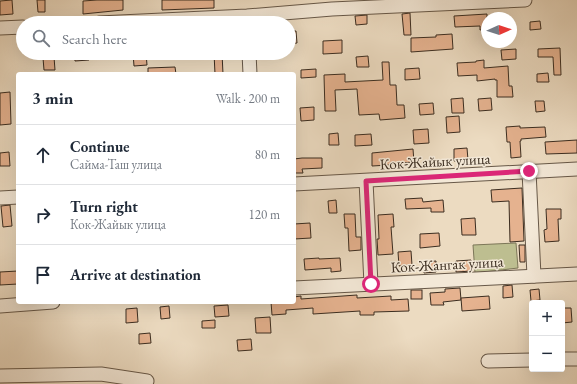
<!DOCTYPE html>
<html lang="en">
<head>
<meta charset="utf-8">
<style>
  :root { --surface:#fff; --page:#f6f6f7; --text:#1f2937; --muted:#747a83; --line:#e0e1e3 }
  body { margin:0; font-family:"EB Garamond",serif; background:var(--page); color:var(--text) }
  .controls { position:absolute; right:12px; bottom:12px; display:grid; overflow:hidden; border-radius:4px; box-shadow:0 4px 16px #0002 }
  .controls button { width:36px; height:36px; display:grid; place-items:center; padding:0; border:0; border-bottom:1px solid var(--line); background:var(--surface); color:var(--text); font:20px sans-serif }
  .compass { position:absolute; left:481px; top:12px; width:36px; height:36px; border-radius:50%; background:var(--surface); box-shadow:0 4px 16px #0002; rotate:87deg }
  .stop { position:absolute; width:12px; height:12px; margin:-9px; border:3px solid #db2777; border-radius:50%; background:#fff }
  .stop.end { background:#db2777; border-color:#fff; box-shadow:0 1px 4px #0008 }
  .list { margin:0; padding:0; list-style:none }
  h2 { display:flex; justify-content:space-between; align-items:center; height:52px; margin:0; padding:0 16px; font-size:17px }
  h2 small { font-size:13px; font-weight:400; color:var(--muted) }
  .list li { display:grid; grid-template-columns:26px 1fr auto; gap:12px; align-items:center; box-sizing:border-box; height:60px; padding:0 16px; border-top:1px solid var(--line) }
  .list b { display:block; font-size:15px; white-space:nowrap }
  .list p { margin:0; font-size:13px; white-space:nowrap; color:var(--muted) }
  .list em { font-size:13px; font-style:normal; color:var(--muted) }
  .icon { flex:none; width:22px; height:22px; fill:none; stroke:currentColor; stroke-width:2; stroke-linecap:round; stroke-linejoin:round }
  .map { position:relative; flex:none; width:577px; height:384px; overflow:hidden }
  .search { position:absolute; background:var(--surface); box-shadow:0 4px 16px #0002; left:16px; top:16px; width:280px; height:44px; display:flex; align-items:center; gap:10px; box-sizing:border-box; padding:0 14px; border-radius:22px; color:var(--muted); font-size:15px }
  .panel { position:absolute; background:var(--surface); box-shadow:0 4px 16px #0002; left:16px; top:72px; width:280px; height:232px; border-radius:4px }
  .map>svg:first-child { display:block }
  .green { fill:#bdbe90; stroke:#7c7658 }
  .building { fill:#e5b28f; stroke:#3b2d20 }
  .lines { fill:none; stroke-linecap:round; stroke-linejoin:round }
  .minor-casing { stroke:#675848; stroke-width:15 }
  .minor { stroke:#f3e8d7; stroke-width:13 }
  .route { stroke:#db2777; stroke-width:5 }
  .labels { text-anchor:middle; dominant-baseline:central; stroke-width:3; stroke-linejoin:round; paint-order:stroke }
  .street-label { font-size:15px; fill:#3b2d20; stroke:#f3e8d7 }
</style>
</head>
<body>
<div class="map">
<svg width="577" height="384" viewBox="0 0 577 384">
  <rect width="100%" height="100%" fill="#ecdbc1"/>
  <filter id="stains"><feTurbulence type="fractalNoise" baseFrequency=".005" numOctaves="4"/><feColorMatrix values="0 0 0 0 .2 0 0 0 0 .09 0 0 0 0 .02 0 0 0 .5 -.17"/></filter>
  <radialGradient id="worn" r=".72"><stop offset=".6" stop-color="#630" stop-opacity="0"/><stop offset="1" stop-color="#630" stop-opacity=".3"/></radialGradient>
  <path class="green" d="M516,243L518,268L475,273L473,245Z"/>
  <g class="building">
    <path d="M12,0L13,14L0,15V1Z"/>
    <path d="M37,0H45V12H38Z"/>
    <path d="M97,0H123V10L83,14V1Z"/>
    <path d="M162,0H214V8L162,10Z"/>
    <path d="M410,13L411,35H404L402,14Z"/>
    <path d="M487,14V29L480,30V26L455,27L454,16Z"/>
    <path d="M367,15V24L356,25L355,16Z"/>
    <path d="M540,21L541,29L530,30V22Z"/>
    <path d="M289,31H296L297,43L289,44Z"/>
    <path d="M452,34L453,49L411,52V38L436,37V35Z"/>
    <path d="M342,40V53L323,54V41Z"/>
    <path d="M560,48L561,75H554L553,57H538V49Z"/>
    <path d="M516,49V59L502,60L501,50Z"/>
    <path d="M74,53H89V60L75,61Z"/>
    <path d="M133,53H146L147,65L134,66Z"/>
    <path d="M214,53H222L223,74H215Z"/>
    <path d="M368,56L369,67H357L356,57Z"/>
    <path d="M54,57L55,70H44L43,58Z"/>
    <path d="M484,60V68L508,66L509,86H512L513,97H497V80H495V79L477,81V75L458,76L457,63L476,62V61Z"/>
    <path d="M382,62H389L390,85H396L397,105H404L405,118L380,120L379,114L359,115L357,89L335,90L336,111H325L324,75L345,74V82L383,80Z"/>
    <path d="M175,67L176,74H148V68Z"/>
    <path d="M419,68L420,79L405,80V69Z"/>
    <path d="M316,69V77L301,78V70Z"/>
    <path d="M548,73L549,82H537V74Z"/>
    <path d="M10,92L11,124L0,125V93Z"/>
    <path d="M463,98L464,113H452L451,99Z"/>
    <path d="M491,98L492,110L479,111L478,99Z"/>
    <path d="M535,101H544L545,111L536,112Z"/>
    <path d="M433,103L434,114L420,115L419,104Z"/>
    <path d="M314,107V120L301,121L300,108Z"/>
    <path d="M459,116L460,132L447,133L446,117Z"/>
    <path d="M520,126V128L545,127L546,137L521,139V141H520L521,157L511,158L510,142H507L506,127Z"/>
    <path d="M428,129L429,143L414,144L413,130Z"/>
    <path d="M338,133L339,145H329V134Z"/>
    <path d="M371,134L372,145L355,146V135Z"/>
    <path d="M577,140V153L546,154L545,142Z"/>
    <path d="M467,148L468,160L454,161V149Z"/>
    <path d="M413,149L414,162L389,164V165L372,166V153Z"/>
    <path d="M9,152L10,166H0V153Z"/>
    <path d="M302,158H322V168L302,169L303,173H294V159Z"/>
    <path d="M522,188L524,241L510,242L509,201L492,202L491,190Z"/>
    <path d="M422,198L423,202L443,200L444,212H431V208L406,209L405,199Z"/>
    <path d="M336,200L337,213H329L328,201Z"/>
    <path d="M10,205L12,226L3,227L1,206Z"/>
    <path d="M546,209H561V219H558L559,241L545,242L544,230L547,229Z"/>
    <path d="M344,214H355L356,237H361V250L349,251L348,228H345Z"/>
    <path d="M393,214L394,227H391L393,254L378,255L377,239H379L378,215Z"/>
    <path d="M475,218L476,235H462L461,219Z"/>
    <path d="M310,223L311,238L294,239V224Z"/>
    <path d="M439,233L440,246L420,248V234Z"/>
    <path d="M519,245H525V262H520Z"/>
    <path d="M411,251L412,265L399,266L398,252Z"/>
    <path d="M319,258V259L340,258L341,271L331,272V268L305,270L304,259Z"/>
    <path d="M471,260L472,271L456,272V261Z"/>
    <path d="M436,261V272L424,273V262Z"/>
    <path d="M18,271V284L0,285V272Z"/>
    <path d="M512,285L513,297L503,298V286Z"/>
    <path d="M460,288L461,300L443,302L444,305H431L430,293L445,292V289Z"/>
    <path d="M539,289L540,300L531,301L530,290Z"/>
    <rect x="411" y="290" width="11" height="9"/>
    <path d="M357,295V298L391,296V300L408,299L409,311L374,312V315H360V311L313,314V308L286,310V314L272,315L271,302H294V297L301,296V299Z"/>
    <path d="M489,296L490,309L462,311L461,298Z"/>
    <path d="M228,305L229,316L215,317L214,306Z"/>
    <path d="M169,306L170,318L161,319L160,307Z"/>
    <path d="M137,308L138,322L126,323V309Z"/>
    <path d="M562,308H571L572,322L562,323Z"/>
    <path d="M270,317L271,333H256L255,318Z"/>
    <path d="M215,320V328H202V321Z"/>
    <path d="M150,333L151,343L139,344V334Z"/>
    <path d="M251,339L252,350L238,351L237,340Z"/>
  </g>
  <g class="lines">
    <defs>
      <g id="minor">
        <path d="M99,23L247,16L332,9L525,0"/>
        <path d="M0,28L23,27"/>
        <path d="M249,53L250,74"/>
        <path d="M529,171L534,276"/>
        <path d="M366,181L371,284"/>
        <path d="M294,184L577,169"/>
        <path d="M0,198L18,197"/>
        <path d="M294,288L577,274"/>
        <path d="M0,306L53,302"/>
        <path d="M562,359H577"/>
        <path d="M488,361L532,360"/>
        <path d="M0,376L101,374L147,381"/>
      </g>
    </defs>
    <use href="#minor" class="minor-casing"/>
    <use href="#minor" class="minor"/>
  </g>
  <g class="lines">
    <path class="route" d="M371,284L366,181L529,171"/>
  </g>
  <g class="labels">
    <g class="street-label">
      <text transform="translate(435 161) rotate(-3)">Кок-Жайык улица</text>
      <text transform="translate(447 264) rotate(-3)">Кок-Жангак улица</text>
    </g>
  </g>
  <rect width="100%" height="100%" filter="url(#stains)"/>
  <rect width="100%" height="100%" fill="url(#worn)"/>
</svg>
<div class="controls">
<button>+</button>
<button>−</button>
</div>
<svg class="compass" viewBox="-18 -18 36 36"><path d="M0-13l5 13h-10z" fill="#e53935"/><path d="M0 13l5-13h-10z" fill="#747a83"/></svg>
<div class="stop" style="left:371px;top:284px"></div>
<div class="stop end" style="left:529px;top:171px"></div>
<div class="search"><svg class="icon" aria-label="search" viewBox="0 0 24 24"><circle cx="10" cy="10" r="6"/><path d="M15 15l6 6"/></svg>Search here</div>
<section class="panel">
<h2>3 min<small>Walk · 200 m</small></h2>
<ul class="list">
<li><svg class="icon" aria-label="ahead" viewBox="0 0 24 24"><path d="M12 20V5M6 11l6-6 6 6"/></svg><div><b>Continue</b><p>Сайма-Таш улица</p></div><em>80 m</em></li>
<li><svg class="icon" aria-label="right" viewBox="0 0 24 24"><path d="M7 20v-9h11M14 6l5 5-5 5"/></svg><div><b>Turn right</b><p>Кок-Жайык улица</p></div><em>120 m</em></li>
<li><svg class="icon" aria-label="arrive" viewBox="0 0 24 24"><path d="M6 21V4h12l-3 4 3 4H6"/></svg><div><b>Arrive at destination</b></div></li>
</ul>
</section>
</div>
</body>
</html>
